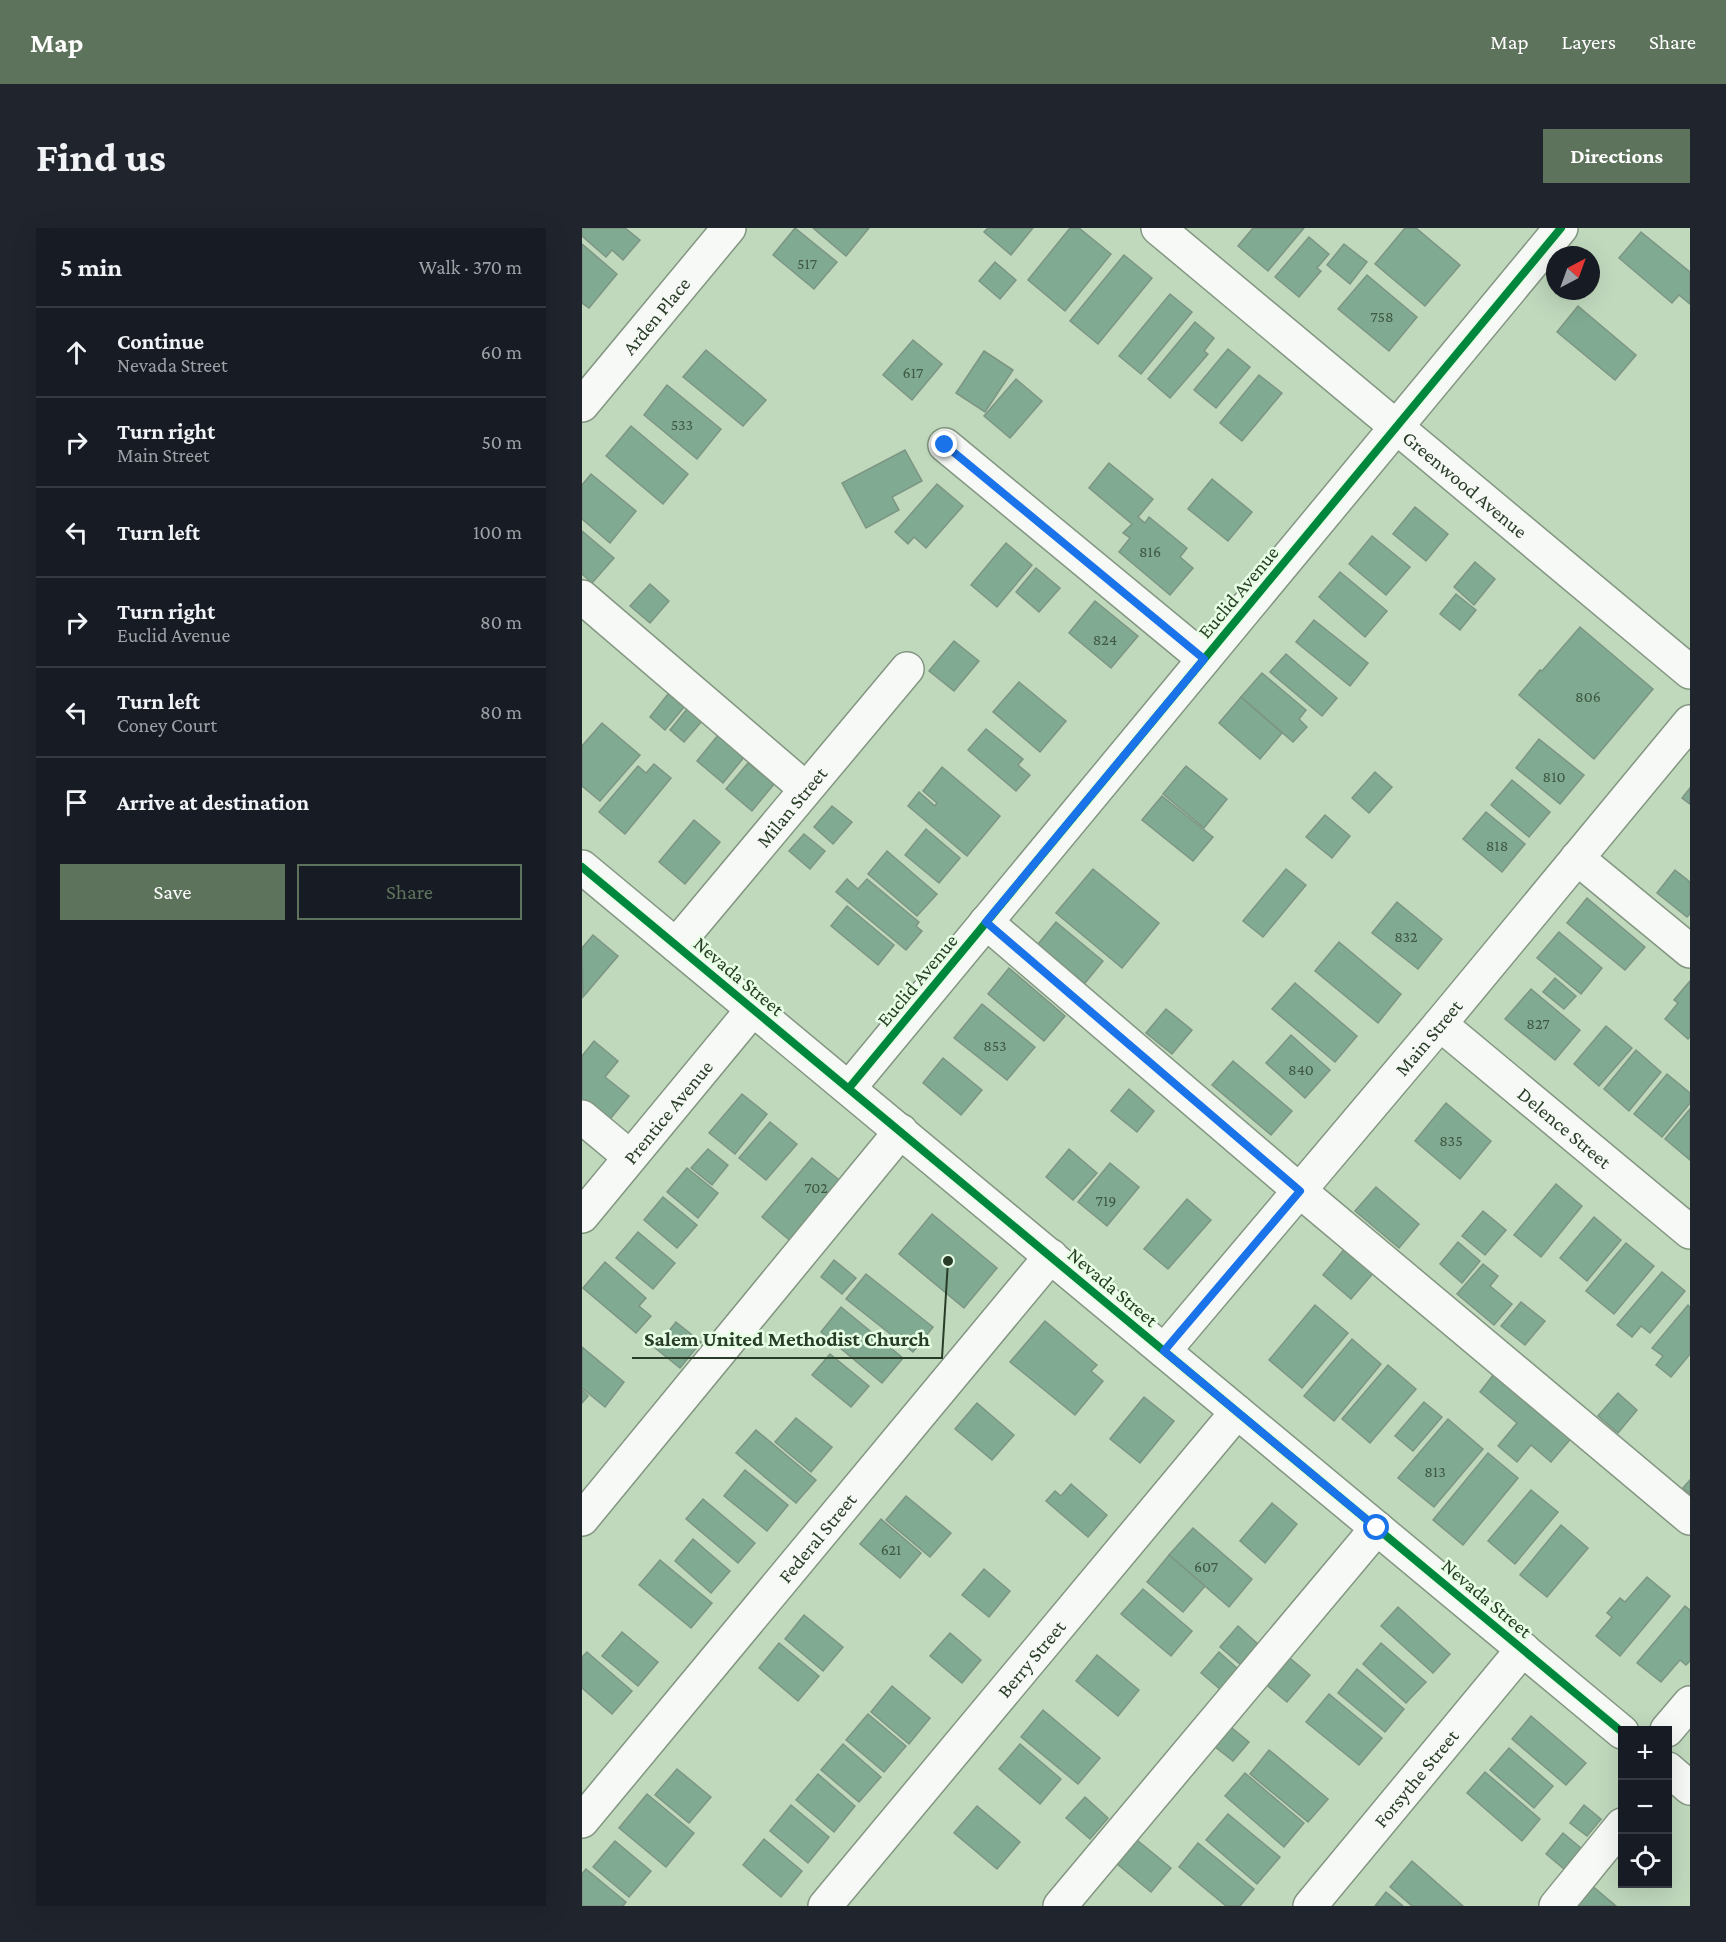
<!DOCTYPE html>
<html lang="en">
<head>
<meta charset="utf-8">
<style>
  :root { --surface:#171b24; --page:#20242c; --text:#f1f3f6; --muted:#9ea1a6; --line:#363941; --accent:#5e735c }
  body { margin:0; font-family:"Crimson Pro",serif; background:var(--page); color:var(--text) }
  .controls { position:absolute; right:18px; bottom:18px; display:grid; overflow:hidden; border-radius:0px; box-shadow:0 6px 24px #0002 }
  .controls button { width:54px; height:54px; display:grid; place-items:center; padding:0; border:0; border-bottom:2px solid var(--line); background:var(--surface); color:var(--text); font:30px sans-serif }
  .compass { position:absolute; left:964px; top:18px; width:54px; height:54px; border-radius:50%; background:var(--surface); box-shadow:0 6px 24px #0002; rotate:41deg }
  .stop { position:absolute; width:18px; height:18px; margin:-14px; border:4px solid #1a73e8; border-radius:50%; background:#fff }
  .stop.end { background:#1a73e8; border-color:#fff; box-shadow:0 2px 6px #0008 }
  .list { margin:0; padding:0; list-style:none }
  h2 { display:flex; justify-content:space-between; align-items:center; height:78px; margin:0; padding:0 24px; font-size:26px }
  h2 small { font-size:20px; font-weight:400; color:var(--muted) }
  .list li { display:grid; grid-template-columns:39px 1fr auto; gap:18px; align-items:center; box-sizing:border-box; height:90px; padding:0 24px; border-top:2px solid var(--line) }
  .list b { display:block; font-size:22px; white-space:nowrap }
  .list p { margin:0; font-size:20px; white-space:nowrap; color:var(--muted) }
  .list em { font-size:20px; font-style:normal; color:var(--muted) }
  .actions { display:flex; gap:12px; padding:18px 24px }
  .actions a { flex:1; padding:14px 0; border:2px solid var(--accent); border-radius:0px; text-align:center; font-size:21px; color:var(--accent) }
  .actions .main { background:var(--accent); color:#fff }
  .icon { flex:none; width:33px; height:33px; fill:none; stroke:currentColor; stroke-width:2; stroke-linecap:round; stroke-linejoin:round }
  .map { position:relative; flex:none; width:1108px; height:1678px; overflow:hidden; border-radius:0px }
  header { display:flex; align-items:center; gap:36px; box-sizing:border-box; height:84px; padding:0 30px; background:var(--accent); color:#fff }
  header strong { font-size:28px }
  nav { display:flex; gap:33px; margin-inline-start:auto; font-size:21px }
  .intro { display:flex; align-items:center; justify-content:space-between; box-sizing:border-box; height:144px; padding:0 36px }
  h1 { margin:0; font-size:42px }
  .button { padding:15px 27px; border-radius:0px; background:var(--accent); color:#fff; font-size:21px; font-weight:700 }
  main { display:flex; gap:36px; padding:0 36px }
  aside { flex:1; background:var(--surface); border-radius:0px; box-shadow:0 6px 24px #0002 }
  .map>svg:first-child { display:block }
  .building { fill:#80aa92; stroke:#7d9583; stroke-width:1.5 }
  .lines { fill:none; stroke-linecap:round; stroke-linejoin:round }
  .minor-casing { stroke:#839681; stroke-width:36 }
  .minor { stroke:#f6f9f5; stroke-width:33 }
  .cycleway-casing { stroke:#e7ffe4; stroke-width:11 }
  .cycleway { stroke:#00873e; stroke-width:8 }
  .route { stroke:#1a73e8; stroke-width:8 }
  .labels { text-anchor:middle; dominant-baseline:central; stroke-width:5; stroke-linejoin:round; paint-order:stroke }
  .number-label { font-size:16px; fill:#3f5842 }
  .street-label { font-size:20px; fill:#293c27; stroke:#e7ffe4 }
  .leader { fill:none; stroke:#293c27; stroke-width:2 }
  .callout-dot { fill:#293c27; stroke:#e7ffe4; stroke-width:2 }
  .callout-label { font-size:21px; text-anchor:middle; font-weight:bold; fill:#293c27; stroke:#e7ffe4; stroke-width:5; stroke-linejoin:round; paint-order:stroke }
</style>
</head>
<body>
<header>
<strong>Map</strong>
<nav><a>Map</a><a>Layers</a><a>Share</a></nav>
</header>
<div class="intro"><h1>Find us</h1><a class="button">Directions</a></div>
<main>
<aside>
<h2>5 min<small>Walk · 370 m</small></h2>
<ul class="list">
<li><svg class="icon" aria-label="ahead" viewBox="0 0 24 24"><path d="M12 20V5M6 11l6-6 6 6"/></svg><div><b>Continue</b><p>Nevada Street</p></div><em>60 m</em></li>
<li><svg class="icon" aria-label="right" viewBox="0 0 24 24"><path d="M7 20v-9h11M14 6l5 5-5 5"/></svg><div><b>Turn right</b><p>Main Street</p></div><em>50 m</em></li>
<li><svg class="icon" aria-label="left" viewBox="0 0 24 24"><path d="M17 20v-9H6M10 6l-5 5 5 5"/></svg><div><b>Turn left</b></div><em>100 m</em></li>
<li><svg class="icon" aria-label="right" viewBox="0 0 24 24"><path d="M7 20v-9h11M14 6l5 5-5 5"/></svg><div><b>Turn right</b><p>Euclid Avenue</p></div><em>80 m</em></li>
<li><svg class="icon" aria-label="left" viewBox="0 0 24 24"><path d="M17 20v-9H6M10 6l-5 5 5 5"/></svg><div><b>Turn left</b><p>Coney Court</p></div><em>80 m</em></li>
<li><svg class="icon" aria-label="arrive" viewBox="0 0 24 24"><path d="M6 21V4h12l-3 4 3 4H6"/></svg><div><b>Arrive at destination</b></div></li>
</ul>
<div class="actions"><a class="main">Save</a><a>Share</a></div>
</aside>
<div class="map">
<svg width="1108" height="1678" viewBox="0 0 1108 1678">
  <rect width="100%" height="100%" fill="#c0d9bd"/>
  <g class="building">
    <path d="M0,0H43L58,12L41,32L30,22L24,29L0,8Z"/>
    <path d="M213,0L255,34L232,61L191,27Z"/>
    <path d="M231,0H287L264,28Z"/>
    <path d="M406,0H451L429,27L402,4Z"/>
    <path d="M488,0H497L529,26L483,83L446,52Z"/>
    <path d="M671,0H722L686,43L656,18Z"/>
    <path d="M823,0H834L878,37L843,78L793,36Z"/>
    <path d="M1059,4L1108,44V76L1097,67L1090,75L1037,30Z"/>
    <path d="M727,9L747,26L735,40L739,43L717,69L693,49Z"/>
    <path d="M0,16L35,46L7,80L0,75Z"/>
    <path d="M762,16L785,34L768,56L745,37Z"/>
    <path d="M542,27L570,50L516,116L488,93Z"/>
    <path d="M413,34L434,52L418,71L397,53Z"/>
    <path d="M785,47L835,89L807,123L756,81Z"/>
    <path d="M588,66L610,84L559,146L537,128Z"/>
    <path d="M996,78L1054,127L1033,152L975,104Z"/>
    <path d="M613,94L632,110L622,123L626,126L588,170L566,151Z"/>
    <path d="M331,112L360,136L330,172L301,147Z"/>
    <path d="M646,121L668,139L634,180L612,162Z"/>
    <path d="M124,122L184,172L161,198L101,149Z"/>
    <path d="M402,123L431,142L403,184L374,165Z"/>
    <path d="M677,147L700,165L660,213L638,195Z"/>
    <path d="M434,151L460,173L428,210L402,188Z"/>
    <path d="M85,157L139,201L115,231L62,187Z"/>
    <path d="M49,198L106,246L81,276L24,228Z"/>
    <path d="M323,222L340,253L310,269L317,282L284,300L260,255Z"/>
    <path d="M527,235L571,271L556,289L563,295L567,289L605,320L598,329L611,340L588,367L537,324L548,310L541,305L550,296L507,260Z"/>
    <path d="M9,246L54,283L28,315L0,291V257Z"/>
    <path d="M630,251L670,284L646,313L606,281Z"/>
    <path d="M355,256L381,278L344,320L332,309L326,316L313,304Z"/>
    <path d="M833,279L866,306L844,333L811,306Z"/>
    <path d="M0,303L32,330L10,355L0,346Z"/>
    <path d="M790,308L828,339L804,367L767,336Z"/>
    <path d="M424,315L450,337L415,379L389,357Z"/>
    <path d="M893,334L913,351L892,377L872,359Z"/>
    <path d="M454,340L478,360L457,384L434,364Z"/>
    <path d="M758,344L805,383L783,409L737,369Z"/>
    <path d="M68,356L87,373L68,395L48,378Z"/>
    <path d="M874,366L894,382L878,402L858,386Z"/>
    <path d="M513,373L556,408L529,440L487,405Z"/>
    <path d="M732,392L786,435L768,458L714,414Z"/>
    <path d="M998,399L1071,461L1012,531L937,467L958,442L960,443Z"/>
    <path d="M372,413L397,433L372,463L347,443Z"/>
    <path d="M704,426L755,470L740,488L688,444Z"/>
    <path d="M680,445L724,482L717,491L725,499L711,514L659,469Z"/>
    <path d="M437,454L484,493L458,524L411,484Z"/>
    <path d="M86,466L102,479L83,502L68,489Z"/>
    <path d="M659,469L700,505L678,531L637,495Z"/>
    <path d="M105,481L120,493L102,514L88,502Z"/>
    <path d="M20,495L58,527L18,573L0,558V518Z"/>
    <path d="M404,501L441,531L436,537L448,547L434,563L386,522Z"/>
    <path d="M137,506L163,528L141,555L115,533Z"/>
    <path d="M957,511L1002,547L978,576L934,540Z"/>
    <path d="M166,535L192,556L170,583L144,561Z"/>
    <path d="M72,536L89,550L43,606L17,584L56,538L64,545Z"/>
    <path d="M604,538L645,571L622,600L581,566Z"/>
    <path d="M360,539L418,588L385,628L326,578L337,564L353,578L355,575L341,563Z"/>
    <path d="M793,544L810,559L787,585L770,570Z"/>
    <path d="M930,552L968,584L947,609L909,577Z"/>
    <path d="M1108,560V576L1100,570Z"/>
    <path d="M580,568L631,609L611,633L560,592Z"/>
    <path d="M250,578L270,594L251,616L232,599Z"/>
    <path d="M904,584L943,616L920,644L881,611Z"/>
    <path d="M743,587L768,608L750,630L724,609Z"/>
    <path d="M112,592L138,614L103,656L77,634Z"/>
    <path d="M344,601L378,630L357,655L323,627Z"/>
    <path d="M222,606L243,623L228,641L207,623Z"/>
    <path d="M305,623L355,666L335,688L286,646Z"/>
    <path d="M511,641L577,695L540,740L474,685Z"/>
    <path d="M704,641L724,657L681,709L661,693Z"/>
    <path d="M1093,642L1108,654V686L1105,689L1075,665Z"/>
    <path d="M265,651L276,661L285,651L337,694L334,698L340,703L324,722L254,664Z"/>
    <path d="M1005,670L1063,719L1043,742L985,695Z"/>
    <path d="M815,674L860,711L836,741L790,705Z"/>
    <path d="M265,678L312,717L296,737L249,698Z"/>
    <path d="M474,694L521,733L499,760L452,721Z"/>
    <path d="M977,704L1020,740L999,766L955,730Z"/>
    <path d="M11,707L36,728L1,769L0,720Z"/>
    <path d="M757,714L819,766L796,795L733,743Z"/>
    <path d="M427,740L483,788L462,813L406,766Z"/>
    <path d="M973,750L994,768L982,781L961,764Z"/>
    <path d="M1108,753V809L1106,811L1083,791L1096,775L1092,772Z"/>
    <path d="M713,755L775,808L753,834L690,781Z"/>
    <path d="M949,761L998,802L973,832L923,791Z"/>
    <path d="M400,776L453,819L425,852L372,810Z"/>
    <path d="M584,781L610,802L590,826L564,805Z"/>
    <path d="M1024,798L1050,820L1017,858L992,836Z"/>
    <path d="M709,807L748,842L723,870L684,835Z"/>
    <path d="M12,813L36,833L23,849L47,868L24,896L0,876V828Z"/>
    <path d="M1054,822L1079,844L1047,883L1022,861Z"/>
    <path d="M361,830L400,862L379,887L341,855Z"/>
    <path d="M651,833L710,883L689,907L630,857Z"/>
    <path d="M1085,846L1108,865V875L1080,909L1052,886Z"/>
    <path d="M547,861L572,883L555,904L529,883Z"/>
    <path d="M160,866L185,886L153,926L127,905Z"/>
    <path d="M864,875L909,913L878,951L833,913Z"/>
    <path d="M1108,881V932L1083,911Z"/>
    <path d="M188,894L215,916L184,952L157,930Z"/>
    <path d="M126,921L146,937L130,957L109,940Z"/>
    <path d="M487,921L515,945L491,972L464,949Z"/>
    <path d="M230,930L261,955L211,1015L180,989Z"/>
    <path d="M528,935L557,959L525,998L496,974Z"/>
    <path d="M105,940L136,965L116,990L85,964Z"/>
    <path d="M974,956L1000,978L959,1029L932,1007Z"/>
    <path d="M794,959L837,996L817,1020L773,983Z"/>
    <path d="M81,969L115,997L95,1020L62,992Z"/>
    <path d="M605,971L629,992L586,1041L562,1021Z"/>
    <path d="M901,983L924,1002L903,1027L880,1008Z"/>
    <path d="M350,986L415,1040L382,1080L317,1026Z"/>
    <path d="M1012,989L1039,1012L1005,1053L978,1030Z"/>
    <path d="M56,1004L93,1035L71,1061L34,1030Z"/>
    <path d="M876,1014L898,1033L880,1055L858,1036Z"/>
    <path d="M1044,1015L1072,1038L1032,1086L1004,1063Z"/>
    <path d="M764,1019L793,1043L769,1071L741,1047Z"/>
    <path d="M252,1032L274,1050L260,1066L239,1049Z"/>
    <path d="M23,1034L64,1070L57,1078L69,1088L54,1105L1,1060Z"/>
    <path d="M901,1036L916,1048L908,1058L930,1076L912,1097L875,1066Z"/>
    <path d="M1080,1044L1103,1063L1068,1105L1059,1098L1050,1109L1035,1097Z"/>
    <path d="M284,1046L351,1099L331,1124L264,1071Z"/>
    <path d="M939,1074L963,1093L943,1117L919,1098Z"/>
    <path d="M733,1077L766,1105L720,1160L687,1132Z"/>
    <path d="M1106,1077L1108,1079V1126L1089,1149L1074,1137L1081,1128L1070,1120Z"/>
    <path d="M259,1079L321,1130L300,1155L239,1104Z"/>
    <path d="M463,1093L515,1137L509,1143L521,1153L493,1187L428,1134Z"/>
    <path d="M94,1094L119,1114L98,1140L73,1120Z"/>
    <path d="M770,1111L799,1136L752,1193L722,1168Z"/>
    <path d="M0,1119L42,1154L23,1179L0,1160Z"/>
    <path d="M248,1126L287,1158L269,1179L230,1147Z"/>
    <path d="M806,1137L834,1161L788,1215L760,1191Z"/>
    <path d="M915,1142L992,1207L969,1234L949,1217L935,1234L916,1218L935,1195L898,1164Z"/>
    <path d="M0,1162L6,1168L0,1175Z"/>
    <path d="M1036,1165L1055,1182L1036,1205L1016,1188Z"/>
    <path d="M562,1169L592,1193L558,1235L528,1211Z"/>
    <path d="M842,1174L860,1189L831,1223L813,1208Z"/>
    <path d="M395,1175L432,1207L410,1232L373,1201Z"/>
    <path d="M214,1190L250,1219L229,1244L193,1214Z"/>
    <path d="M866,1191L901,1221L852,1279L816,1250Z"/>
    <path d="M174,1202L234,1252L214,1275L154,1225Z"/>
    <path d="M906,1225L936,1250L881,1317L851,1292Z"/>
    <path d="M163,1242L206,1277L185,1303L142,1268Z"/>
    <path d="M1108,1252V1266L1101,1260Z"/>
    <path d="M489,1256L525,1287L506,1309L464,1273L473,1263L479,1268Z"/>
    <path d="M949,1262L976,1284L933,1336L906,1313Z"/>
    <path d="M324,1268L369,1305L348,1329L304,1292Z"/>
    <path d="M121,1271L173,1315L156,1335L104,1291Z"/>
    <path d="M690,1275L715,1296L683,1335L658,1313Z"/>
    <path d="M299,1291L339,1325L318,1350L278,1316Z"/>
    <path d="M979,1297L1006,1320L965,1369L938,1347Z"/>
    <path d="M611,1300L670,1351L647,1379L587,1327Z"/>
    <path d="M111,1311L148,1343L129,1365L93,1333Z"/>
    <path d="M587,1327L623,1358L601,1384L565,1354Z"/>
    <path d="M78,1332L130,1375L109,1400L57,1357Z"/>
    <path d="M402,1341L428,1363L407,1389L380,1367Z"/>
    <path d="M1065,1349L1088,1368L1038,1428L1014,1408L1030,1389L1025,1385L1038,1370L1043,1374Z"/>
    <path d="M561,1361L610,1403L589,1428L539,1386Z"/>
    <path d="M1103,1378L1108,1382V1433L1104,1437L1098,1432L1079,1454L1055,1435Z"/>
    <path d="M816,1379L868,1426L851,1445L799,1398Z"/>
    <path d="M222,1387L261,1419L241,1443L203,1411Z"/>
    <path d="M656,1398L677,1417L659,1437L638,1419Z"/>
    <path d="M40,1404L76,1434L56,1458L20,1428Z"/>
    <path d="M368,1405L399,1432L380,1455L348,1428Z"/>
    <path d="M197,1415L237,1448L216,1473L177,1440Z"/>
    <path d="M799,1415L844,1454L824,1475L781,1436Z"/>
    <path d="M5,1424L50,1463L30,1486L0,1460V1429Z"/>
    <path d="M637,1424L656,1441L639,1462L619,1445Z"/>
    <path d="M703,1426L728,1447L705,1474L680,1453Z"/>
    <path d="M515,1427L557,1462L536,1488L494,1453Z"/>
    <path d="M775,1441L822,1481L803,1504L756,1465Z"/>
    <path d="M310,1458L348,1490L327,1516L289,1484Z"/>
    <path d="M747,1466L800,1510L777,1537L724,1494Z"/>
    <path d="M461,1482L518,1530L496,1556L439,1509Z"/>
    <path d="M286,1486L324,1518L302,1544L264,1512Z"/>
    <path d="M949,1488L1004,1535L984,1557L930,1511Z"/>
    <path d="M644,1495L667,1514L651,1533L628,1515Z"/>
    <path d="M261,1516L299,1549L277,1574L239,1542Z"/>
    <path d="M438,1516L479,1551L458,1576L417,1541Z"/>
    <path d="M927,1520L971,1558L952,1580L908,1542Z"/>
    <path d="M687,1522L746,1571L726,1594L668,1546Z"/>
    <path d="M95,1541L129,1569L107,1595L73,1567Z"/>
    <path d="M903,1544L958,1591L940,1613L885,1565Z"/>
    <path d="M663,1545L722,1595L702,1619L643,1568Z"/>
    <path d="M236,1546L273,1578L252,1604L214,1572Z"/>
    <path d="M65,1566L112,1605L84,1639L37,1600Z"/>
    <path d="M503,1569L526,1590L508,1611L484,1590Z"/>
    <path d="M209,1577L247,1609L226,1635L188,1603Z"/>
    <path d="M1002,1577L1019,1591L1005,1608L988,1595Z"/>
    <path d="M395,1578L438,1614L415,1641L372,1605Z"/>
    <path d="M646,1586L698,1629L675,1656L624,1612Z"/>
    <path d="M981,1605L999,1620L982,1641L964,1626Z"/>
    <path d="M182,1611L220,1643L199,1669L161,1637Z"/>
    <path d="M555,1612L589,1640L569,1664L535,1636Z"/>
    <path d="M33,1613L69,1643L47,1669L11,1639Z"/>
    <path d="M616,1615L672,1661L658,1678H644L597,1639Z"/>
    <path d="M830,1633L881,1678H830L808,1659Z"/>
    <path d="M4,1641L44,1674L41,1678H0V1646Z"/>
    <path d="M1008,1656L1034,1678H989Z"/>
    <path d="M804,1664L821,1678H793Z"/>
  </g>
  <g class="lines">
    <defs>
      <g id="minor">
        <path id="s1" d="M576,0L1108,444"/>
        <path id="s2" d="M0,177L147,0"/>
        <path d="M363,217L622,431"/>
        <path d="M0,369L224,561"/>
        <path d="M995,630L1108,723"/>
        <path d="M0,639L1040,1504"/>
        <path d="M404,694L718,963L1108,1290"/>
        <path id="s3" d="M94,717L325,441"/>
        <path id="s4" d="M858,796L1108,1004"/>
        <path d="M267,860L979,0"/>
        <path d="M0,889L48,929"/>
        <path id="s5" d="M0,988L171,781"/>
        <path id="s6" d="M582,1123L858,796L1108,494"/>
        <path d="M0,1291L319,903"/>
        <path d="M1085,1502L1108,1475"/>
        <path d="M1086,1541L1108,1560"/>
        <path id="s7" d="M0,1593L469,1028"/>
        <path id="s8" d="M243,1678L655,1184"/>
        <path d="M478,1678L795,1300"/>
        <path id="s9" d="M728,1678L941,1421"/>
        <path d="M974,1678L1040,1597"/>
      </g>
    </defs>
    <use href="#minor" class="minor-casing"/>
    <use href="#minor" class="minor"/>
    <defs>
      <g id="cycleway">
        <path d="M0,639L1040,1504"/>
        <path d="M267,860L979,0"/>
      </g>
    </defs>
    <use href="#cycleway" class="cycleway-casing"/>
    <use href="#cycleway" class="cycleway"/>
  </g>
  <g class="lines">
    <path class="route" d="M363,217L622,431L404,694L718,963L582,1123L795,1300"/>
  </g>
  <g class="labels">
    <g class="number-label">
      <text x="225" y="35">517</text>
      <text x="800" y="88">758</text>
      <text x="331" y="144">617</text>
      <text x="100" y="196">533</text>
      <text x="568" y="323">816</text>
      <text x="523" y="411">824</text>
      <text x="1006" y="468">806</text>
      <text x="972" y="548">810</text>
      <text x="915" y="617">818</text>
      <text x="824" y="708">832</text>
      <text x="956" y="795">827</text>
      <text x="413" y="817">853</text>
      <text x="719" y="841">840</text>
      <text x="869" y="912">835</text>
      <text x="234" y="959">702</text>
      <text x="524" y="972">719</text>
      <text x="853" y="1243">813</text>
      <text x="309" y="1321">621</text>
      <text x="624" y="1338">607</text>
    </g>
    <g class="street-label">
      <text stroke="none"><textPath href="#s2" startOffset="116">Arden Place</textPath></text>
      <text stroke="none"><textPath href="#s1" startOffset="400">Greenwood Avenue</textPath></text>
      <text transform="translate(656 364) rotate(-50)">Euclid Avenue</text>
      <text stroke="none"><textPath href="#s3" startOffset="180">Milan Street</textPath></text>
      <text transform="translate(157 748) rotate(40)">Nevada Street</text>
      <text transform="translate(335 752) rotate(-50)">Euclid Avenue</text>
      <text stroke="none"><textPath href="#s6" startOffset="410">Main Street</textPath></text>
      <text stroke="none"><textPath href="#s5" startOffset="135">Prentice Avenue</textPath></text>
      <text stroke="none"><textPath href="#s4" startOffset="162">Delence Street</textPath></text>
      <text transform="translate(531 1059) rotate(40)">Nevada Street</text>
      <text stroke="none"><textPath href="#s7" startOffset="368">Federal Street</textPath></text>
      <text transform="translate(905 1370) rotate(40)">Nevada Street</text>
      <text stroke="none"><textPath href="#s8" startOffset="322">Berry Street</textPath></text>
      <text stroke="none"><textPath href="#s9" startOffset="166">Forsythe Street</textPath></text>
    </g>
  </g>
  <path class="leader" d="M366 1033L360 1130H50"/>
  <circle class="callout-dot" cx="366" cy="1033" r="6"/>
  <g class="callout-label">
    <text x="205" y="1118">Salem United Methodist Church</text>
  </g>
</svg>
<div class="controls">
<button>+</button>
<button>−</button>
<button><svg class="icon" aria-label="locate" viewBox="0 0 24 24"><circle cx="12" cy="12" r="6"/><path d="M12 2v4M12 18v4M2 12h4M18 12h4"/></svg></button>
</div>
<svg class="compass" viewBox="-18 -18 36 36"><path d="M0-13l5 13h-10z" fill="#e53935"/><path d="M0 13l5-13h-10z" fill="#9ea1a6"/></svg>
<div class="stop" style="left:795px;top:1300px"></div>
<div class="stop end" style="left:363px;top:217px"></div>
</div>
</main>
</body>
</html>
